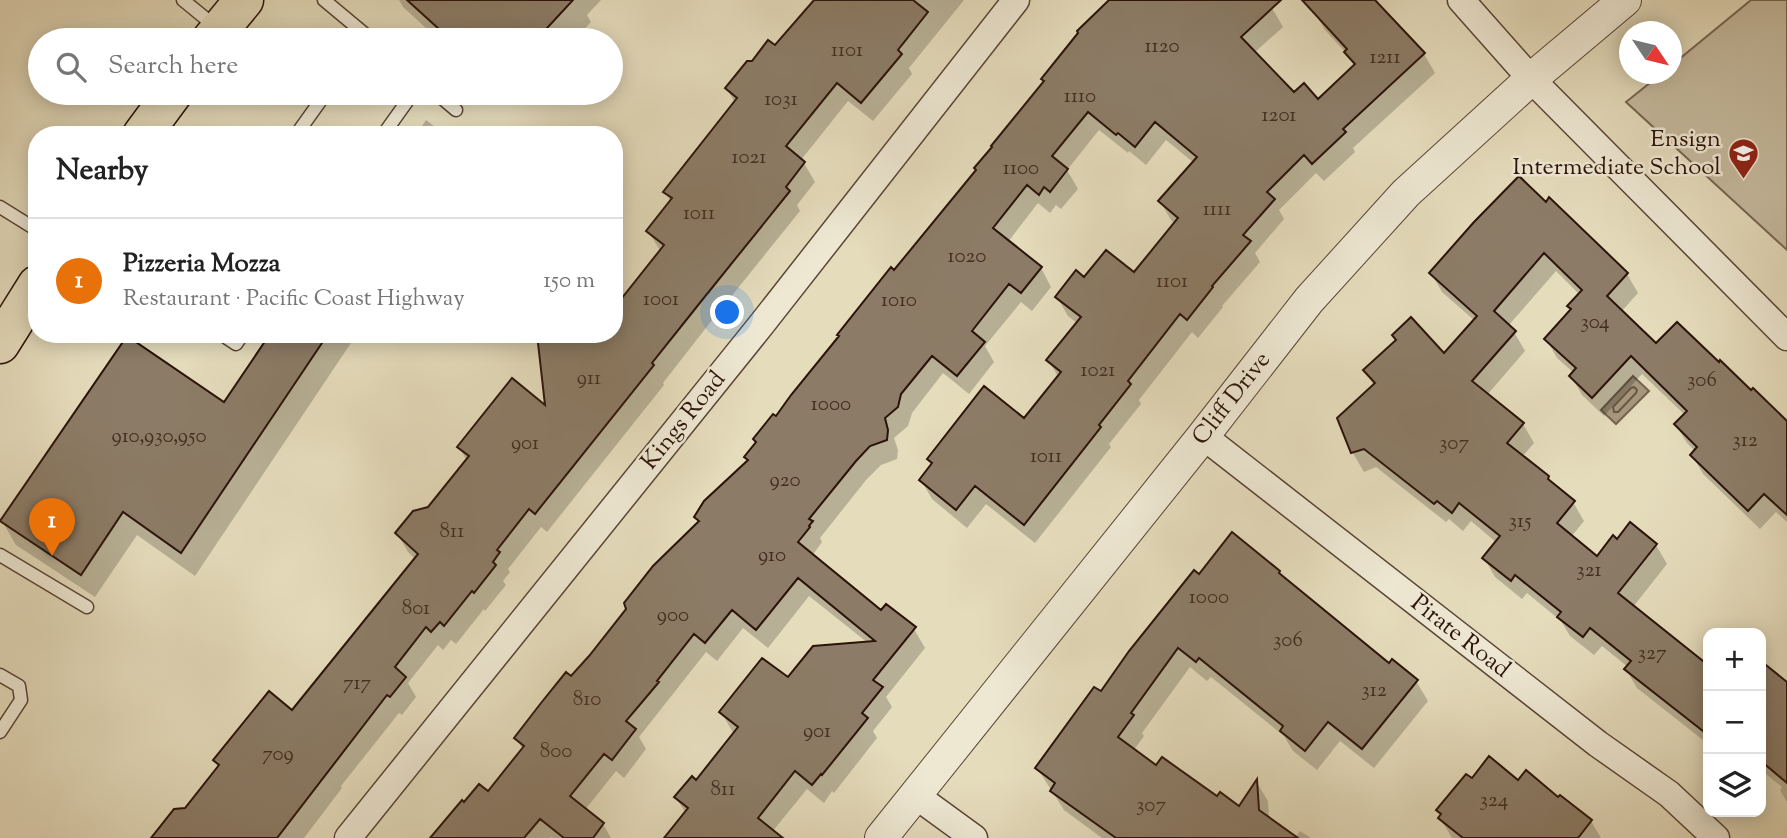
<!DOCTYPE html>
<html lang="en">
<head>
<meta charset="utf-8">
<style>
  :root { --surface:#fff; --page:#f2f2f2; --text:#222; --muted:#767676; --line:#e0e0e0; --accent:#d93025 }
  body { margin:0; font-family:"Sorts Mill Goudy",serif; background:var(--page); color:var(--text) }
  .controls { position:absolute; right:21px; bottom:21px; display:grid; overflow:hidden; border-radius:14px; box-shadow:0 4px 18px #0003 }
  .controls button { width:63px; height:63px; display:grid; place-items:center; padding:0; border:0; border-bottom:2px solid var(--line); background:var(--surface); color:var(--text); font:35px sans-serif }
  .compass { position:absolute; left:1619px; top:21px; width:63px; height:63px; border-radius:50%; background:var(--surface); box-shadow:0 4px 18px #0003; rotate:125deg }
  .you { position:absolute; left:728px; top:313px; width:24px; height:24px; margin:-18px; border:5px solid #fff; border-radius:50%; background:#1a73e8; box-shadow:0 0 0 10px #1a73e833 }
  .badge { display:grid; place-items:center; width:46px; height:46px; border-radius:50%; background:var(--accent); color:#fff; font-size:23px; font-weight:700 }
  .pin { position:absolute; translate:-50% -58px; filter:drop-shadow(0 2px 4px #0008) }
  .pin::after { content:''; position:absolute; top:37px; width:24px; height:21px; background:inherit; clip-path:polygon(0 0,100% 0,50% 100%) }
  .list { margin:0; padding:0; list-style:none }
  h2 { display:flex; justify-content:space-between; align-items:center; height:91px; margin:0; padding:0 28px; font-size:30px }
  h2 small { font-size:23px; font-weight:400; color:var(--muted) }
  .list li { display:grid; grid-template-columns:46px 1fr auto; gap:21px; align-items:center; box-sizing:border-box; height:126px; padding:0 28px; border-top:2px solid var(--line) }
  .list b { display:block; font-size:26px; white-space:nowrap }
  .list p { margin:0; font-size:23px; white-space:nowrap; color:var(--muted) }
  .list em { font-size:23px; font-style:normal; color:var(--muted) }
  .icon { flex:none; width:38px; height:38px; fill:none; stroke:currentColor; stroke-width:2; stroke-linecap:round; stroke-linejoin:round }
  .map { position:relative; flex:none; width:1787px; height:838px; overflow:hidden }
  .search { position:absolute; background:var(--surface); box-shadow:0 4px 18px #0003; left:28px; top:28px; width:595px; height:77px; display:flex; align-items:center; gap:18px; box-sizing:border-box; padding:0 24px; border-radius:38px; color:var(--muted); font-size:26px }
  .panel { position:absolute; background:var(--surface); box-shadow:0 4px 18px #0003; left:28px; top:126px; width:595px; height:217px; border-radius:28px }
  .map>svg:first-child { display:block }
  .green { fill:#c5ba9e; stroke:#786654; stroke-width:2 }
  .water { fill:#a6987f; stroke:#756350; stroke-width:2 }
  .shadow { fill:#0003 }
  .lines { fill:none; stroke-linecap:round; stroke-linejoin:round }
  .shore { stroke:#685644; stroke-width:2 }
  .building { fill:#8c7c67; stroke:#2b130a; stroke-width:2 }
  .service-casing { stroke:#5a4536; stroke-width:15 }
  .minor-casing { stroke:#5a4536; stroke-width:29 }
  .tertiary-casing { stroke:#5a4536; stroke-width:34 }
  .trunk-casing { stroke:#2b130a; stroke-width:41 }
  .service { stroke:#eee8d3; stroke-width:12 }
  .minor { stroke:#eee8d3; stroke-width:26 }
  .tertiary { stroke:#eee8d3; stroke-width:32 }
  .trunk { stroke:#e5dcbc; stroke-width:38 }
  .labels { text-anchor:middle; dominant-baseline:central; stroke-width:5; stroke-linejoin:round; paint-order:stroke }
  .number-label { font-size:21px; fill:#432d21 }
  .poi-label { font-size:24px; fill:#2b130a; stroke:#eee8d3; text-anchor:end }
  .street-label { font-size:24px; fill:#2b130a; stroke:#eee8d3 }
</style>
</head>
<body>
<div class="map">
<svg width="1787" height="838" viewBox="0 0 1787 838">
  <rect width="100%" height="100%" fill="#e5dcbc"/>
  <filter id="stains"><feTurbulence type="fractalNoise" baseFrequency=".00286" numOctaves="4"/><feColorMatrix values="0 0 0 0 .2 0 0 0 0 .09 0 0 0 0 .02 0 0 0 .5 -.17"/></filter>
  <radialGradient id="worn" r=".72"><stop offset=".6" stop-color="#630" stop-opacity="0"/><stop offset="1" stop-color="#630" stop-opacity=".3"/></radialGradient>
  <path class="green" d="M1751,0H1787V250L1626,102L1661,74H1672V65Z"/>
  <path class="water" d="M1633,376L1649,391L1616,424L1601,410Z"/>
  <g class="shadow">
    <path d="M399,0H601L587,15L591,22L574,40H439L403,7Z"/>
    <path d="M818,0H964L909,68L912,74L873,121L848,101L801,160L804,163L815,182L797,205L800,211L709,324L663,383L664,385L547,532L541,527L508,569L510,572L503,581L506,585L485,611L484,609L456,644L451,640L443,650L438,645L408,683L416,697L402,715L399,713L341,786L342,788L304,838H158L186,810L219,768L215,761L293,712L415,559L408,552L397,533L429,509L467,461L459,447L548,409L614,334L661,252L648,231L671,202L665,192L735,103L727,89L753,63L775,48Z"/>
    <path d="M1111,0H1265L1272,8L1283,27L1254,53L1294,94L1318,101L1355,67L1347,54L1325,30L1314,11L1326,0H1372L1424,54L1435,73L1353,148L1355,152L1324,181L1316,173L1279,210L1284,219L1255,253L1260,262L1222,306L1223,307L1198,338L1192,332L1139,400L1141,404L1109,444L1111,447L1035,543L986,504L967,528L932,499L921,480L933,466L929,459L1024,421L1059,378L1048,360L1078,324L1068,316L1057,297L1085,279L1135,275L1175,224L1171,220L1160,201L1194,163L1166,140L1146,165L1129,151L1128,153L1099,130L1067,170L1078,189L1061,209L1056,205L1050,213L1038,203L1008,242L1041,268L1051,287L1032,311L1021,302L985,346L994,362L969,394L943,373L912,413L908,426L894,438L898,450L897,459L881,465L866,480L820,538L822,542L812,556L881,612L914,629L925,648L886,697L892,707L873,731L877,738L834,793L832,791L824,803L807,789L772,832L778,838H666L686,814L676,797L697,782L735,734L732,731L721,712L868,643L809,596L768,648L743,628L717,661L706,652L639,737L646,749L624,778L616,771L585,810L603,824L611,838H553L551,837L550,838H438L465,805L488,793L523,750L516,738L571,679L700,523L696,517L749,462L746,457Z"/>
    <path d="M497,93H514L507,101Z"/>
    <path d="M426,120L446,135H416Z"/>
    <path d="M1549,200L1627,274L1638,293L1621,312L1656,346L1751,393L1787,423V522L1776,512L1760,529L1703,474L1692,455L1695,451L1687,443L1676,425L1685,415L1642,374L1604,416L1582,395L1571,376L1574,373L1557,358L1546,339L1572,311L1569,306L1580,295L1556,271L1508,326L1514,332L1525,351L1487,395L1523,424L1534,443L1522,457L1548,477L1552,485L1573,502L1584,521L1571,537L1597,558L1617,541L1656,545L1667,564L1633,607L1708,668V744L1637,688L1626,669L1628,667L1602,646L1594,655L1570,636L1561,621L1527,593L1522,599L1495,577L1484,558L1497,543L1471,521L1463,531L1449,519L1446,522L1376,467L1364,472L1353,453L1339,419L1374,386L1366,371L1444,356L1475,321L1442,292L1431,273L1546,204Z"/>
    <path d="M272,334H357L195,576L137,535L95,597L16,545L2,521L225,405Z"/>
    <path d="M1279,572L1283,579L1389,665L1416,681L1428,701L1374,768L1340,741L1317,770L1293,751L1284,736L1211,677L1207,681L1190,667L1142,733L1144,736L1134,750L1156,767L1217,799L1239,808L1257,783L1268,801L1269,819L1295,838L1300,831L1311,838H1102L1064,810L1037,768L1199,576Z"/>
    <path d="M1761,664L1787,684V802L1780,790L1782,787L1761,770Z"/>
    <path d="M1472,780L1519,782L1559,799L1560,797L1591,821L1601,838H1452L1440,818L1442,816L1438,810Z"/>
  </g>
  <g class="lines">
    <path class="shore" d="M1634,387L1637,390L1636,393L1618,412H1614L1613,407L1631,388Z"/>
  </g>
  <g class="building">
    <path d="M407,0H573L536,40H451Z"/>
    <path d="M814,0H913L928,12L898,50L902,54L861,103L837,83L786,146L805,162L786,187L790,191L699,304L652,363L654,365L535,514L529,509L497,550L500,552L493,562L496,565L474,593L472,591L444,626L440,622L431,632L426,627L395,667L406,677L390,697L387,695L277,838H151L174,809L185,808L219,765L213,760L269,691L292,710L418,554L395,533L413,511L428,507L469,456L457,447L512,378L545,405L538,343L545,334H614V308L664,245L646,231L672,198L663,192L737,98L725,88L747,61H752L768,40L775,45Z"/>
    <path d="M1109,0H1281L1241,37L1294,92L1304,83L1318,99L1355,64L1344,52L1347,49L1302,0H1375L1425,53L1343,129L1346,132L1312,164L1304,155L1267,192L1275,199L1243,235L1251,241L1212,286L1213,287L1187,320L1180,314L1128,381L1131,384L1099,425L1101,427L1024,525L975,486L956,510L919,480L932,463L927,459L984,386L1024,418L1061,372L1046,360L1081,317L1055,297L1076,270L1084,277L1106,250L1134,272L1178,218L1158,201L1197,157L1155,122L1135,147L1118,133L1116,135L1088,112L1052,156L1068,169L1050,192L1044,187L1039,195L1027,185L993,228L1042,267L1021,293L1009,284L972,331L985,342L957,376L932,356L901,394L898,407L885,418L888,430L887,440L870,446L856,461L809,519L813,521L809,526L810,527L798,542L881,610L886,604L916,627L873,680L883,687L862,713L868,718L822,775L821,774L812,785L795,771L758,818L783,838H664L688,808L674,797L692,776L696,780L738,727L719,712L762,658L788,677L813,646L875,641L798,578L756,630L732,610L705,643L694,634L657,681L659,682L626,721L636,729L612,760L604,754L570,796L604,823L593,838H564L540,819L524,838H430L462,800L464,802L479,784L488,791L524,746L514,738L541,703L566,672L571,676L589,656L626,609L624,603L653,566L699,521L694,517L704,501L748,460L744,457L756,442L753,439L773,414L776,416L791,395L839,336L837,335L891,267L894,270L976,170L974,168L992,147L991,146L1044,81L1041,79L1078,33L1077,31Z"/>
    <path d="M1519,176L1546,202L1549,197L1628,273L1607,296L1656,343L1677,322L1719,362L1720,360L1751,390L1753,388L1787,421V515L1764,494L1748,511L1690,455L1697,447L1674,424L1687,411L1631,356L1592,398L1569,376L1576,368L1544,339L1571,309L1567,306L1582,290L1544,253L1494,311L1516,331L1472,381L1524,423L1507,443L1549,476L1548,479L1575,501L1557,523L1597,556L1613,535L1617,539L1630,522L1657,544L1618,593L1708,665V735L1624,669L1631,661L1590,628L1583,637L1557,617L1561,612L1515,575L1511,581L1482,558L1500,536L1459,503L1452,513L1437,501L1434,504L1364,449L1351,453L1337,418L1375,383L1363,370L1396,340L1392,335L1411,317L1444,353L1477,316L1429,273L1474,222Z"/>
    <path d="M270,334H328L181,553L123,512L81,575L0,521L127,336L224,402Z"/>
    <path d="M1232,532L1280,571L1279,573L1389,663L1392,659L1418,680L1362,749L1328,722L1305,751L1280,731L1283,726L1199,658L1196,662L1178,648L1131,713L1134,715L1118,737L1156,765L1162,757L1217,796L1220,792L1239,806L1257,779L1259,810L1298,838H1116L1050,791L1055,783L1035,768L1094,687L1101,691L1129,651L1194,570L1199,574Z"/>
    <path d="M1761,661L1787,682V783L1761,761Z"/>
    <path d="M1489,756L1518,780L1526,770L1558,797L1560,795L1592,820L1578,838H1463L1438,818L1441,814L1436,810L1466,774L1472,778Z"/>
  </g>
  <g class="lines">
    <defs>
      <g id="service">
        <path d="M183,0L216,27"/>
        <path d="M324,0L372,40"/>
        <path d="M436,93L456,110"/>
        <path d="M296,135L326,93"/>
        <path d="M383,135L413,93"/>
        <path d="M0,207L37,230"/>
        <path d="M221,334L236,344L243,334"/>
        <path d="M0,555L87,607"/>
        <path d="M0,675L19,686L21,700L0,732"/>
      </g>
      <g id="minor">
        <path d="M1461,0L1531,79L1787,337"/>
        <path d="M1203,436L1598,744L1669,794L1716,838"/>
        <path d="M915,795L974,838"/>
        <path d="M348,838L761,325L1016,0"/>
      </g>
      <path id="tertiary" d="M881,838L1203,436L1309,300L1406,193L1531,79L1625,0"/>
      <g id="trunk">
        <path d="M211,40L244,0"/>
        <path d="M142,135L173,93"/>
        <path d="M0,344L37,285"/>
      </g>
    </defs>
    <use href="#service" class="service-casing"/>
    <use href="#minor" class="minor-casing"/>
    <use href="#tertiary" class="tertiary-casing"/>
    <use href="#trunk" class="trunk-casing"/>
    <use href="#service" class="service"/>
    <use href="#minor" class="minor"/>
    <use href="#tertiary" class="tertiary"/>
    <use href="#trunk" class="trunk"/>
  </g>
  <defs>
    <symbol id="school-pin" viewBox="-11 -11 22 30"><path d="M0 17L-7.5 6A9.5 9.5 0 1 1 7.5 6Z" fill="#8f2418" stroke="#eee8d3"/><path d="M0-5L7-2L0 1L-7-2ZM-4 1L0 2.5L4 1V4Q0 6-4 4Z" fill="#fff"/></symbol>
  </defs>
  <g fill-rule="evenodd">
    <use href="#school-pin" x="1726" y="136" width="35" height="47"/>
  </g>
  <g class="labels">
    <g class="number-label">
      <text x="1162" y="47">1120</text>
      <text x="847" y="51">1101</text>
      <text x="1385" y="58">1211</text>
      <text x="1080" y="97">1110</text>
      <text x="781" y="100">1031</text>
      <text x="1279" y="116">1201</text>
      <text x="749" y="158">1021</text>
      <text x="1021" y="169">1100</text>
      <text x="1217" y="210">1111</text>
      <text x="699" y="214">1011</text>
      <text x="967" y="257">1020</text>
      <text x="1172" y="282">1101</text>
      <text x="661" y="300">1001</text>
      <text x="899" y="301">1010</text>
      <text x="1595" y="323">304</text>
      <text x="1098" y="371">1021</text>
      <text x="589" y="379">911</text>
      <text x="1702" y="381">306</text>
      <text x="831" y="405">1000</text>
      <text x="159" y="437">910,930,950</text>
      <text x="1745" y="441">312</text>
      <text x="525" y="444">901</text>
      <text x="1454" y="444">307</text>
      <text x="1046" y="457">1011</text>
      <text x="785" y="481">920</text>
      <text x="1520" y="522">315</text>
      <text x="452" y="532">811</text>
      <text x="772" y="556">910</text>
      <text x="1589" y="571">321</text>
      <text x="1209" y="598">1000</text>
      <text x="416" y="609">801</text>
      <text x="673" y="616">900</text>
      <text x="1288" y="641">306</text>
      <text x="1652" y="654">327</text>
      <text x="357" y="684">717</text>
      <text x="1374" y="691">312</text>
      <text x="587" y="700">810</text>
      <text x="817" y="732">901</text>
      <text x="556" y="752">800</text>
      <text x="278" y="755">709</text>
      <text x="723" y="790">811</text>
      <text x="1494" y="801">324</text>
      <text x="1151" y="806">307</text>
    </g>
    <g class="poi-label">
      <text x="1721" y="140">Ensign<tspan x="1721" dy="28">Intermediate School</tspan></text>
    </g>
    <g class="street-label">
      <text transform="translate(1232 399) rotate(-52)">Cliff Drive</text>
      <text transform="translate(684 421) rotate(-51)">Kings Road</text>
      <text transform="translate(1460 637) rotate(38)">Pirate Road</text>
    </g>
  </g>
  <rect width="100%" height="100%" filter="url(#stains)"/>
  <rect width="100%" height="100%" fill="url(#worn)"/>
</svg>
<div class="controls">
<button>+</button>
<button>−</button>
<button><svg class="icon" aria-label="layers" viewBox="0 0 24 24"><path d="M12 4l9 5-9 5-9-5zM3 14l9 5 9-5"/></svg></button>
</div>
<svg class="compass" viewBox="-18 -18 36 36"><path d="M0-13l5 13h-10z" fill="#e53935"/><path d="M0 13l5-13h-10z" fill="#767676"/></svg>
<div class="you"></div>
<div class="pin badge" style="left:52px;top:556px;background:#e8710a">1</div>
<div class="search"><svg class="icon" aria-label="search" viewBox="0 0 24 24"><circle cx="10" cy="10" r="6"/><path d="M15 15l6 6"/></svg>Search here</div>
<section class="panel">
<h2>Nearby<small></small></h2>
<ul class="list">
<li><span class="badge" style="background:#e8710a">1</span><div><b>Pizzeria Mozza</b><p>Restaurant · Pacific Coast Highway</p></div><em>150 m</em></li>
</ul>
</section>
</div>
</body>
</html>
